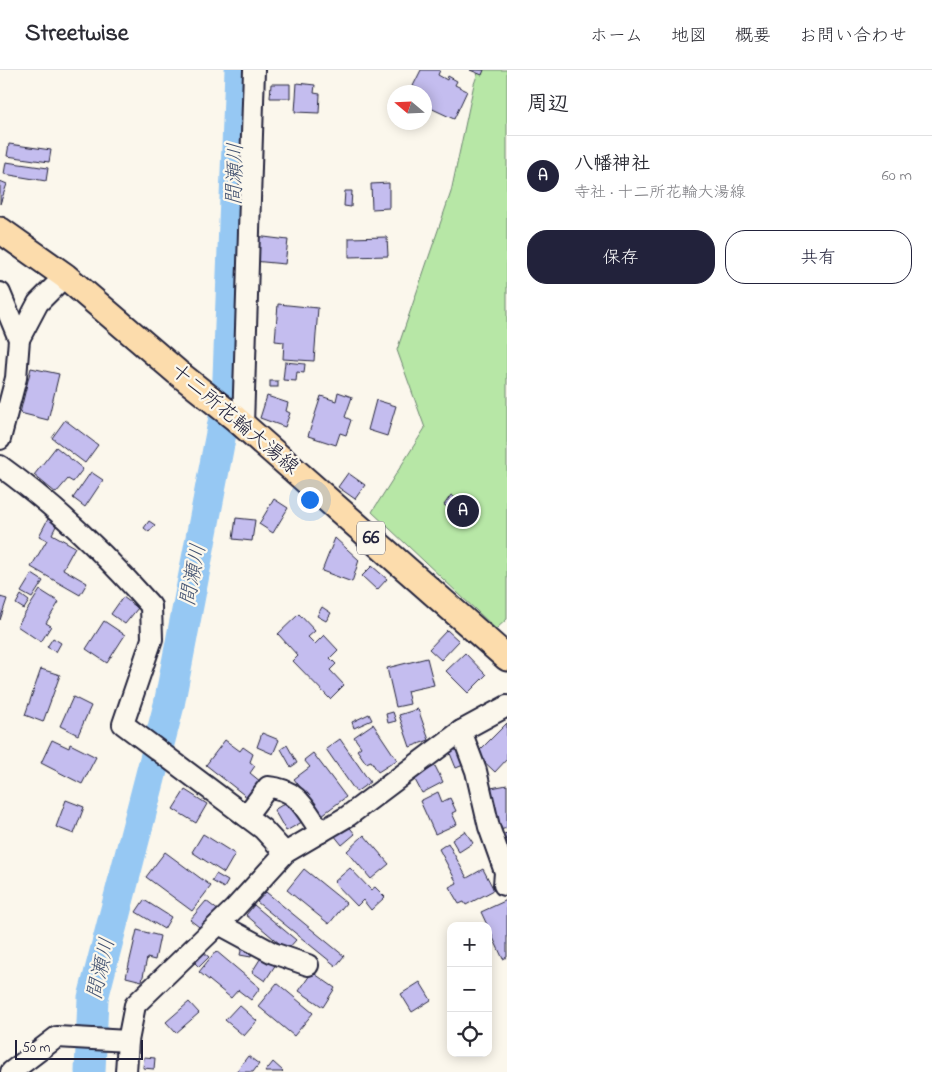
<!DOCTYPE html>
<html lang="ja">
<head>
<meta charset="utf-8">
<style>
  :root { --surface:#fff; --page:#f7f7f7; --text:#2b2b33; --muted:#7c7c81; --line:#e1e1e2; --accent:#22223b }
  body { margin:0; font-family:"Indie Flower","Klee One",sans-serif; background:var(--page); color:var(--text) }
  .controls { position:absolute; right:15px; bottom:15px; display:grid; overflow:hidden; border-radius:10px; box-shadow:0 2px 12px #0003 }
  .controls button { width:45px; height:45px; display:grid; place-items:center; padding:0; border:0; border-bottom:1px solid var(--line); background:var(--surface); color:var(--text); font:25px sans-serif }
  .compass { position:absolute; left:387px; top:15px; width:45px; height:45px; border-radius:50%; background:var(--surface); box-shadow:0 2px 12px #0003; rotate:289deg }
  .scale { position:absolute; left:15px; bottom:12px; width:128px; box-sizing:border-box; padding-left:5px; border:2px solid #22223b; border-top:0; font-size:14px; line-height:18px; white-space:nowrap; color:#22223b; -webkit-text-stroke:4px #fbf7ec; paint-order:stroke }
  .you { position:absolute; left:309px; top:429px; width:18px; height:18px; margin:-12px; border:4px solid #fff; border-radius:50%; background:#1a73e8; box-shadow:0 0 0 8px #1a73e833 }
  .badge { display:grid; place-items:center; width:32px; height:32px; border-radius:50%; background:var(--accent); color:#fff; font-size:16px; font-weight:700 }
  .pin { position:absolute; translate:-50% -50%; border:2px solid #fff; box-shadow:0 1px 5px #0006 }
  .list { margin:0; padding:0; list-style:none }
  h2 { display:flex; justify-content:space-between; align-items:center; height:65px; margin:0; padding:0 20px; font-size:21px }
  h2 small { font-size:16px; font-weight:400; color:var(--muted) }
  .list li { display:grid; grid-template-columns:32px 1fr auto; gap:15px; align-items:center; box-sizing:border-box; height:80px; padding:0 20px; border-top:1px solid var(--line) }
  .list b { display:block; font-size:19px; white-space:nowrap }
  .list p { margin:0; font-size:16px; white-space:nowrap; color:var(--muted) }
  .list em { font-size:16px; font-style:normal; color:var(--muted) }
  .actions { display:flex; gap:10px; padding:15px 20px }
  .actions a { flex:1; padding:11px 0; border:1px solid var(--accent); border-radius:20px; text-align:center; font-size:18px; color:var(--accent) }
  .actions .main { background:var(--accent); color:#fff }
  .icon { flex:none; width:28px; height:28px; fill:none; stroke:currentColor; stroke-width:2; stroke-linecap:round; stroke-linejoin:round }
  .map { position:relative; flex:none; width:507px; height:1002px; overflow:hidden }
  header { display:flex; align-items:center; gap:30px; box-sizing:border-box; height:70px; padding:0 25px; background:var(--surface); border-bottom:1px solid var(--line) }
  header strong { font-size:24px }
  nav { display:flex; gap:28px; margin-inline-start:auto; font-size:18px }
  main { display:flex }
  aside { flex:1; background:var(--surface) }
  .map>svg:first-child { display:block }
  .green { fill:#b7e7a6; stroke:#6c8470 }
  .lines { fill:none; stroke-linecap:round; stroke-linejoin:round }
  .river { stroke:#96c8f3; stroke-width:31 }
  .building { fill:#c4bdef; stroke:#22223b }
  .minor-casing { stroke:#22223b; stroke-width:24 }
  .major-casing { stroke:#22223b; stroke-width:29 }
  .minor { stroke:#fbf7ec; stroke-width:20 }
  .major { stroke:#fcdcac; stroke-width:25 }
  .labels { text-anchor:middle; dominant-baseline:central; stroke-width:4.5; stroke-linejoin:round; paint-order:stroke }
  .shield { fill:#fbf7ec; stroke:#636270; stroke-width:1 }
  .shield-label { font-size:19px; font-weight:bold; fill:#22223b }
  .street-label { font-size:20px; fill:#22223b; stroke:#fbf7ec }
  .water-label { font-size:21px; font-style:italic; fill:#455472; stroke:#fbf7ec }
</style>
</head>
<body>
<header>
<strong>Streetwise</strong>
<nav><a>ホーム</a><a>地図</a><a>概要</a><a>お問い合わせ</a></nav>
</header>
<main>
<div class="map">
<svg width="507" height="1002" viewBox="0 0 507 1002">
  <rect width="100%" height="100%" fill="#fbf7ec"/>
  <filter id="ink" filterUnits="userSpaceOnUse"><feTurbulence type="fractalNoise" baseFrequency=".02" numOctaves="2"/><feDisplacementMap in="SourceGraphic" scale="10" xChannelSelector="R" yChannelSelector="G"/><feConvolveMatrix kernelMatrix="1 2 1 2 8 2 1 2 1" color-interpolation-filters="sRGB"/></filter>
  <g filter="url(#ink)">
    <path class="green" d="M479,0H507V549L496,559L372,442L425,358L397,280L451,122L474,14Z"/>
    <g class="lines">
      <path class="river" d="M90,1002L93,928L169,635L227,332L240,0"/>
    </g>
    <g class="building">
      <path d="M421,0H440L438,5L447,10L448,6L457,11L455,15L467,21L454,49L424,35V22H417L418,19L413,16Z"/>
      <path d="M470,0H484L482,5Z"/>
      <path d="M297,13L315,15L314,23L320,24L319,43L295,42Z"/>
      <path d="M271,14H290V28H270Z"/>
      <path d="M9,74L51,80L49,92L7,86Z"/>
      <path d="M6,92L48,98L46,111L4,104Z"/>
      <path d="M0,111L7,114L0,134Z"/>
      <path d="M389,113V138L372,139L371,114Z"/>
      <path d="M345,121H352L351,137L344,136Z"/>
      <path d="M256,166L288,170L285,194L253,191Z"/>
      <path d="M387,167L388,186L349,187V168Z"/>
      <path d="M278,234L318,238L314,291L283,289L284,272L275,271Z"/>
      <path d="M285,292L305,294L304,303L297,302L296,311L283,310Z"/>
      <path d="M31,298L59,304L48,350L20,343Z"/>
      <rect x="270" y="311" width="8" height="6"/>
      <path d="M338,322L352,327L345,347L351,350L346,365L340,363L336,375L308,366L321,326L336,331Z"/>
      <path d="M267,326L288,333L286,341L290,343L285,357L260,348Z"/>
      <path d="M376,330L396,336L387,366L368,360Z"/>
      <path d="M65,350L98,375L85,393L52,368Z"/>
      <path d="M56,377L83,399L73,412L68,409L56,423L34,405Z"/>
      <path d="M91,402L103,410L85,437L73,428Z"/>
      <path d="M348,403L365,415L355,429L338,417Z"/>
      <path d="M451,425L457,429L458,427L464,430L466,426L477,433L473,440L478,442L474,449L469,446L465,454L453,448L455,445L450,442L451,439L444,435Z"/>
      <path d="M274,429L288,438L273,463L259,454Z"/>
      <path d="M236,448L255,450L252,471L233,469Z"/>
      <path d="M48,449L57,454L52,464L75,477L63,499L87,513L80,525L31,497L47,470L39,466Z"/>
      <path d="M149,451L155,455L149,462L144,458Z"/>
      <path d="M335,468L359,490L352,512L322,501Z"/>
      <path d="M372,496L387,509L377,520L362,506Z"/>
      <path d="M32,504L43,511L32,528L21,522Z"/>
      <path d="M40,520L59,532L46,553L51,556L41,572L17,556Z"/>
      <path d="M21,525L29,531L24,539L16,534Z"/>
      <path d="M0,527L7,529L0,550Z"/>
      <path d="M123,527L138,538L125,554L111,544Z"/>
      <path d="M322,537L331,543L326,551L317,546Z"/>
      <path d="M299,544L315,561L308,567L315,574L324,565L338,580L330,588L336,594L330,600L344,615L330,629L293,591L298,586L278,564Z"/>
      <path d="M104,551L125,565L107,593L86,579Z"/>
      <path d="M447,560L459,571L441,590L429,579Z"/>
      <path d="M53,568L61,573L56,582L47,577Z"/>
      <path d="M465,583L486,605L468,623L446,601Z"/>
      <path d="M427,588L434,615L407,621L410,634L396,637L387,598Z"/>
      <path d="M41,599L60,605L43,652L25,645Z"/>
      <path d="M73,627L91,636L78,665L60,656Z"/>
      <path d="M418,639L429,670L410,677L399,645Z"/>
      <path d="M393,642L396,651L388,653L386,644Z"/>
      <path d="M369,644L372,650L354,658L352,652Z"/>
      <path d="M507,653V689L495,702L476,684Z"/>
      <path d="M373,654L397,690L378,702L371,691L366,693L357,680L361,677L354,667Z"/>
      <path d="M262,663L279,670L273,684L257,677Z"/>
      <path d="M340,669L370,712L356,722L326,679Z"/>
      <path d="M52,670L69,678L70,674L96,687L82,714L41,693Z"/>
      <path d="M225,670L240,681L243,677L253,684L250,692L255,696L250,703L261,712L248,728L206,695Z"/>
      <path d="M456,672L466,694L456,698L447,676Z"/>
      <path d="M287,675L297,693L291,697L281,679Z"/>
      <path d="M313,683L346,727L322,745L294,709L310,697L304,690Z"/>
      <path d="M435,696L443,712L422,723L414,708Z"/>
      <path d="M507,715V758L500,760L491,718Z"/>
      <path d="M185,720L207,734L196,753L173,739Z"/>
      <path d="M438,722L442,732L450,728L456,741L452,743L457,754L435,764L420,731Z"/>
      <path d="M66,730L84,737L74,764L56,757Z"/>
      <path d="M290,730L302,752L286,761L274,740Z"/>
      <path d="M347,754L355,764L342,775L334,765Z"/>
      <path d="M465,761L473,773L459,782L452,770Z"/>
      <path d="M507,763V779L498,766Z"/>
      <path d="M203,764L235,784L224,803L192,782Z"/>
      <path d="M364,765L389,794L371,809L347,781Z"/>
      <path d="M448,773L467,808L483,799L494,820L466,835L464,832L459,834L449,817L457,813L439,779Z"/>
      <path d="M165,782L211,816L192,841L146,807Z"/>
      <path d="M350,798L371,820L375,817L385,827L371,840L363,830L357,836L334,812Z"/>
      <path d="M304,799L346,833L329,854L287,820Z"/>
      <path d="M216,804L228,811L224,818L212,811Z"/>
      <path d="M266,822L344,886L336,896L257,832Z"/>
      <path d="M144,830L171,847L164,859L136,842Z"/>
      <path d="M507,830V887L503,889L481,842Z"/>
      <path d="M206,831L219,841L203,860L190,850Z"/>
      <path d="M254,835L296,870L287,880L246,845Z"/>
      <path d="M137,860L160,866L155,890L147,888L142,911L126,907Z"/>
      <path d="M242,877L252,880L251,887L240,885Z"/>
      <path d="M216,881L260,918L251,930L238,920L231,928L199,902Z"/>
      <path d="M203,882L209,887L199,897L194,892Z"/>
      <path d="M262,886L276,894L265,911L252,902Z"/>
      <path d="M312,902L335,918L323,937L299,921Z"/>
      <path d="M420,912L431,930L412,942L401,924Z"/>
      <path d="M277,913L313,943L294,966L258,936Z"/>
      <path d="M189,932L199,943L176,963L166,952Z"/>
      <path d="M239,935L257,951L244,966L225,950Z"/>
      <path d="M248,986L259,994L253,1002H236Z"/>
      <path d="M144,987L155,988L154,999L143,998Z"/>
      <path d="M273,992L283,1001L282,1002H265Z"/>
    </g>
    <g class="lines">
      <defs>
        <g id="minor">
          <path d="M0,223L19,269L16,308L0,369"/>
          <path d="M19,269L38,233L65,206"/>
          <path d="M243,355L254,0"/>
          <path d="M0,396C56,436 106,485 151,536L152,569L123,654L263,759L285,783"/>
          <path d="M461,661L476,701L489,757L505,802L504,815"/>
          <path d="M246,746L268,717C298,719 305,739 321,762"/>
          <path d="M219,854L273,883L308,895"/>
          <path d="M11,1002L57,967L128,971"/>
          <path d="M126,1002L128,971L135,935L234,839L285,783L348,746L461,661L507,636"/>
        </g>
        <path id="major" d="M0,160L65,206L177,302L235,348L507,588"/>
      </defs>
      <use href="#minor" class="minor-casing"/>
      <use href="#major" class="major-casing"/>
      <use href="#minor" class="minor"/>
      <use href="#major" class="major"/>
    </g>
  </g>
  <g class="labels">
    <rect class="shield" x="357" y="451.5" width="28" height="33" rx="4"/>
    <g class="shield-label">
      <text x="371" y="468">66</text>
    </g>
    <g class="street-label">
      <text transform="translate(234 350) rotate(40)">十二所花輪大湯線</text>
    </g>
    <g class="water-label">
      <text transform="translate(236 104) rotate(-88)">間瀬川</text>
      <text transform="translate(194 505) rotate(-79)">間瀬川</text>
      <text transform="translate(102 899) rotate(-77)">間瀬川</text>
    </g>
  </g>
</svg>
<div class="controls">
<button>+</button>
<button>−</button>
<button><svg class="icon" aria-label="locate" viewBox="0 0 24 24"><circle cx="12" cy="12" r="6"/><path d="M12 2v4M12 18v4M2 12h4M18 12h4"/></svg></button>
</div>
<svg class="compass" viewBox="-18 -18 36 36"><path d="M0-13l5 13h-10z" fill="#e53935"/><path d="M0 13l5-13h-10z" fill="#7c7c81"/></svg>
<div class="scale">50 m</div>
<div class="you"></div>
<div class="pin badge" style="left:463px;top:441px">A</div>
</div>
<aside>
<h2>周辺<small></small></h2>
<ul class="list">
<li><span class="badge">A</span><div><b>八幡神社</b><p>寺社 · 十二所花輪大湯線</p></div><em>60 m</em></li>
</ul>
<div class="actions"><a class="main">保存</a><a>共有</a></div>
</aside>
</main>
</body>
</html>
